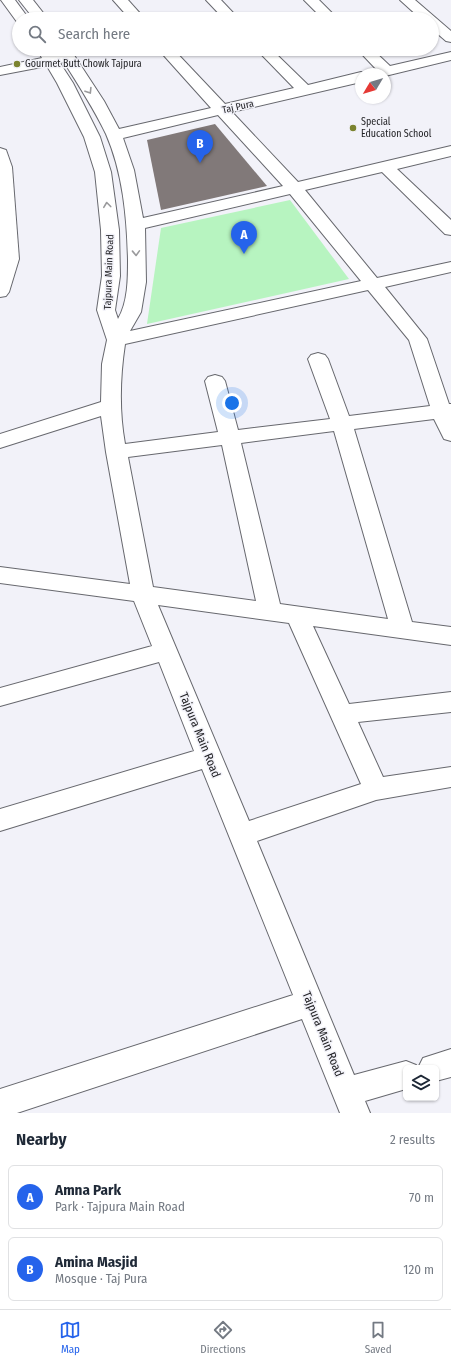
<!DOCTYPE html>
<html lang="en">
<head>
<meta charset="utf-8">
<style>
  :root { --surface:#fff; --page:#f6f6f7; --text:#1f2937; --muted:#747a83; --line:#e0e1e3; --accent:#2563eb }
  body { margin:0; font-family:"Fira Sans Condensed",sans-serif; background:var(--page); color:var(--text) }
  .controls { position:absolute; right:12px; bottom:12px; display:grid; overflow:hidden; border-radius:6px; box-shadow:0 1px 3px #0004 }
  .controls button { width:36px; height:36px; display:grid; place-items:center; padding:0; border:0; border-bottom:1px solid var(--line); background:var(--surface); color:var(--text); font:20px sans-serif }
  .compass { position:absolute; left:355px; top:68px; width:36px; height:36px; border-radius:50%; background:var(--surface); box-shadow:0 1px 3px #0004; rotate:232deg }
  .you { position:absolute; left:232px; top:403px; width:14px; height:14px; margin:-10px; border:3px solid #fff; border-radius:50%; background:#1a73e8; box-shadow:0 0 0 6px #1a73e833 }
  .badge { display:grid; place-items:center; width:26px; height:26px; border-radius:50%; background:var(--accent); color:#fff; font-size:13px; font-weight:700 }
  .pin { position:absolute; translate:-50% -33px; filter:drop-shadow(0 1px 2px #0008) }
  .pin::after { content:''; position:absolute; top:21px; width:14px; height:12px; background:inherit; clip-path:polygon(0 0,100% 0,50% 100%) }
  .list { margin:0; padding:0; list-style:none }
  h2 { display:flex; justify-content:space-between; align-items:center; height:52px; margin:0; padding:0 16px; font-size:17px }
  h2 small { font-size:13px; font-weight:400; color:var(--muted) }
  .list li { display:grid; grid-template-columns:26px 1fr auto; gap:12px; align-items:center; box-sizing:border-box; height:64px; margin:0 8px 8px; padding:0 8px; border:1px solid var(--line); border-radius:6px }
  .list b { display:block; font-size:15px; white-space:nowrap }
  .list p { margin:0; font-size:13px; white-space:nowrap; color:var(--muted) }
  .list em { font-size:13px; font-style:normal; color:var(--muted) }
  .icon { flex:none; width:22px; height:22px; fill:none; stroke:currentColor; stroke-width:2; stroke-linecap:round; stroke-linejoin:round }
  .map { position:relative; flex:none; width:451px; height:1113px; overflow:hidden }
  .search { position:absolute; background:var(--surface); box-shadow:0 1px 3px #0004; left:12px; right:12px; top:12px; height:44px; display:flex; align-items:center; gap:10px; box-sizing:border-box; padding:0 14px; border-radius:22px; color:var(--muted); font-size:15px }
  .sheet { height:196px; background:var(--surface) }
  nav { display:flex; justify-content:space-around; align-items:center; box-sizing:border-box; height:56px; border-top:1px solid var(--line); background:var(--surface); font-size:11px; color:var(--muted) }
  nav a { display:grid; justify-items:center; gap:2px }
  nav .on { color:var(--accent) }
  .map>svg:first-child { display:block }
  .green { fill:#b7f4c0 }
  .building { fill:#817979 }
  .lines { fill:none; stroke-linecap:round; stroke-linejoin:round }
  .minor-casing { stroke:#67686e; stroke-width:2 }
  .minor { fill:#fff; fill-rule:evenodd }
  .oneway { stroke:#9a9a9c }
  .poi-dot { fill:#7b832f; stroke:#f2f2f9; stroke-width:1.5 }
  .labels { text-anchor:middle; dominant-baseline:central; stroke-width:3; stroke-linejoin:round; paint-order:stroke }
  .far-poi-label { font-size:10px; fill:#1f1f22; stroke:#f2f2f9; text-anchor:start }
  .far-street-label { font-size:10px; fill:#1f1f22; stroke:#f2f2f9 }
  .street-label { font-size:12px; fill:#1f1f22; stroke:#f2f2f9 }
</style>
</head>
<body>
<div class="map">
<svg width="451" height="1113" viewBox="0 0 451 1113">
  <rect width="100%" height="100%" fill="#f2f2f9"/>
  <path class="green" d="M290,200L349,279L147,324L161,228Z"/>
  <path class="building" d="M215,124L267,186L161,210L147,140Z"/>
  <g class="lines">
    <defs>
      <g id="minor">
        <path d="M1,0H15L29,19H19V23L17,22Z"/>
        <path d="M19,0H33L48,19H34Z"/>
        <path d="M113,0H128L145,19H130Z"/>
        <path d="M206,0H221L239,19H224Z"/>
        <path d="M304,0H319L338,19H323Z"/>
        <path d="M400,0H415L451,31V42L446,41L432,29V19H421Z"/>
        <path d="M37,49H51L55,55H59L56,49H70L104,101L119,129L211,108L158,49H173L225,104L294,88L256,49H271L308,85L361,72L366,74H361V82L232,112L298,182L451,146V156L397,169L451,220V235L445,234L382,172L305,190L377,278L451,262V272L385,287L427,339L449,404H451V441L444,439L434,419L354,429L412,622L451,627V645L313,626L349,704L451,692V712L358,722L383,777L451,767V787L376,800L257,841L354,1075L406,1061L416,1065L418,1068H406V1089L365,1101L370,1113H340L302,1019L17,1113H0V1089L293,995L202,769L0,831V809L194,751L159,662L0,706V688L152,646L134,601L0,583V567L130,584L106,452L101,416L0,448V434L101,402L102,364L107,340L97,310L102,276L101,230L95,172L84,137L57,83L47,66L0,75V67L42,58ZM64,62C79,86 94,109 106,134C123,173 127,218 128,260C128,279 128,302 118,319L115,310L120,276L119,230L111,172L100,137L73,83L60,63ZM218,115L283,186L143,218L134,170L123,138ZM290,194L361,281L130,331L141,312L146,282L145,228ZM368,290L409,340L430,406L349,416L328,359L325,355L318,353L311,355L308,359L330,419L238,430L225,381L222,377L215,375L208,377L205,381L218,432L125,444C119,411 120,377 125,344ZM334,431L388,619L280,604L241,443ZM222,445L256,601L153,587L128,457ZM158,605L289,623L361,784L249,821Z"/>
        <path d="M357,49H372L390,66L451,52V60L385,76V74H367L369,71L376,69Z"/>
        <path d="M0,148L6,150L12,167L19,259L9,292L6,296L0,297Z"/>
        <path d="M451,1049V1077L436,1081V1068H418L423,1058Z"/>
      </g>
    </defs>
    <use href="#minor" class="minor-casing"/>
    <use href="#minor" class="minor"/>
  </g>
  <defs><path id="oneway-chevron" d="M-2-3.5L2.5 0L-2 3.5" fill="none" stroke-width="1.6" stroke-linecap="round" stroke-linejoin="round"/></defs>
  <g class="oneway">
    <use href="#oneway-chevron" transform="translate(89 91) rotate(58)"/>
    <use href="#oneway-chevron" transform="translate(107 205) rotate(-97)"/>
    <use href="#oneway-chevron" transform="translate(136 253) rotate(88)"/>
  </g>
  <g class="poi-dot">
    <circle cx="17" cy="64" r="4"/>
    <circle cx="353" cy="128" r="4"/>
  </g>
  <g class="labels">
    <g class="far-poi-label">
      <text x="25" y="64">Gourmet Butt Chowk Tajpura</text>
      <text x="361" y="122">Special<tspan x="361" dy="12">Education School</tspan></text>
    </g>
    <g class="far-street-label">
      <text transform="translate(238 107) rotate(-13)">Taj Pura</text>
      <text transform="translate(109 272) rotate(-88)">Tajpura Main Road</text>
    </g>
    <g class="street-label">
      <text transform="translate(200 735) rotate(68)">Tajpura Main Road</text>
      <text transform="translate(323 1034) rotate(68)">Tajpura Main Road</text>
    </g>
  </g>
</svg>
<div class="controls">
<button><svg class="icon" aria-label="layers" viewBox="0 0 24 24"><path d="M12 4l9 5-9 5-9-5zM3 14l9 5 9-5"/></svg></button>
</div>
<svg class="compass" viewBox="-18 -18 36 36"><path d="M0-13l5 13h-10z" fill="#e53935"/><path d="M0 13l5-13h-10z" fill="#747a83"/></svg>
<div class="you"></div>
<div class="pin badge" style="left:244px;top:254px">A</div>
<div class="pin badge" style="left:200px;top:163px">B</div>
<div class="search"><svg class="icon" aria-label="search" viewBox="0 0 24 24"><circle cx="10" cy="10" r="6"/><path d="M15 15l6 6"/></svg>Search here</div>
</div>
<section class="sheet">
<h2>Nearby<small>2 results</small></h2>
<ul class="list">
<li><span class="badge">A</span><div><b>Amna Park</b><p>Park · Tajpura Main Road</p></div><em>70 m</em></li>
<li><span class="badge">B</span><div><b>Amina Masjid</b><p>Mosque · Taj Pura</p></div><em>120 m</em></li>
</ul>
</section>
<nav>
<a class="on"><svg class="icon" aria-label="map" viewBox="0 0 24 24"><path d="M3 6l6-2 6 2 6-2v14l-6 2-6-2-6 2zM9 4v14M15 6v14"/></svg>Map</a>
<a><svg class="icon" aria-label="directions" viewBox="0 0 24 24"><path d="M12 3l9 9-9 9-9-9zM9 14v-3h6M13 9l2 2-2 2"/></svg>Directions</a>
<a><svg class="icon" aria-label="saved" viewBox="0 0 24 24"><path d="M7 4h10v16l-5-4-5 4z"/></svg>Saved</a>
</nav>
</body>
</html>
